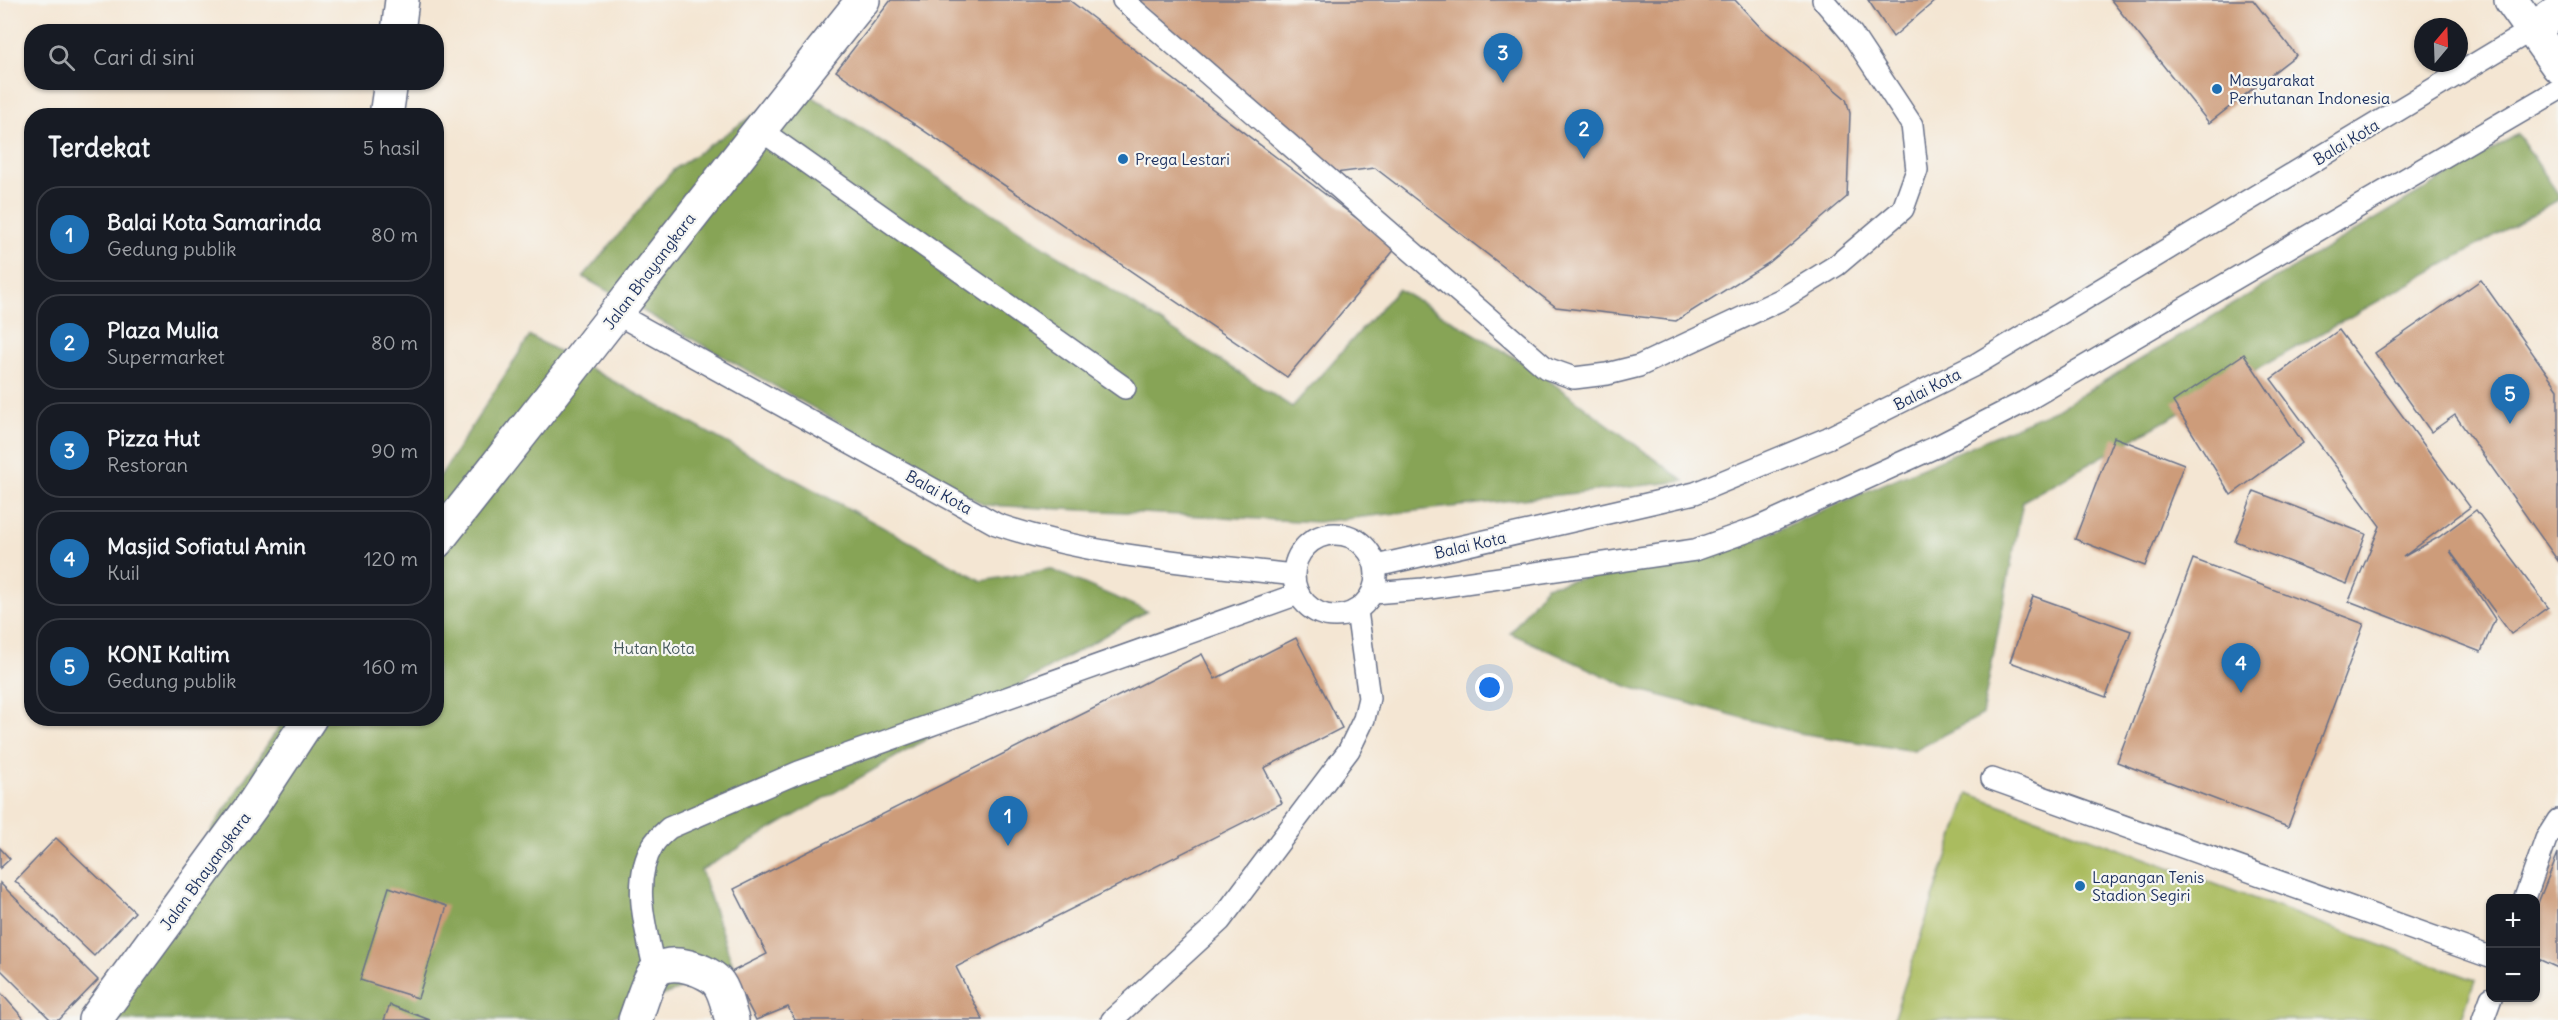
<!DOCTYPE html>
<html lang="id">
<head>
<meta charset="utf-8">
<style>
  :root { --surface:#171b24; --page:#20242c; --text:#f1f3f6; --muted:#9ea1a6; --line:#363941; --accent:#1f6fb2 }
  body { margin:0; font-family:Delius,sans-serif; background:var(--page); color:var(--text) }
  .controls { position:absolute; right:18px; bottom:18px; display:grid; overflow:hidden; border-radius:12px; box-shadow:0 2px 4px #0004 }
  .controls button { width:54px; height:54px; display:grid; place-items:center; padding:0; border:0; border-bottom:2px solid var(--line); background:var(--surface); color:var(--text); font:30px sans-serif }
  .compass { position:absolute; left:2414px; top:18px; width:54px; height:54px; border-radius:50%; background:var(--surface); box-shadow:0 2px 4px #0004; rotate:19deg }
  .you { position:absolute; left:1490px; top:688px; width:21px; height:21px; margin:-15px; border:4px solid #fff; border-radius:50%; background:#1a73e8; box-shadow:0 0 0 9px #1a73e833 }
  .badge { display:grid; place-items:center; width:39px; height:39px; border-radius:50%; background:var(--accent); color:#fff; font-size:20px; font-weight:700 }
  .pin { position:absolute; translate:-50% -50px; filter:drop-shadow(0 2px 3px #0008) }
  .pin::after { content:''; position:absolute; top:32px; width:21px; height:18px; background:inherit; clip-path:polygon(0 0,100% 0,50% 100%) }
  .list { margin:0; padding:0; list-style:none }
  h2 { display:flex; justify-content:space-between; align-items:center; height:78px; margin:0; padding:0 24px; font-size:26px }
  h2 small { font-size:20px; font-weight:400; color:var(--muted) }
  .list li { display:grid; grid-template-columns:39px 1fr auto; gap:18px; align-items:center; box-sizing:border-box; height:96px; margin:0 12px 12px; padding:0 12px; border:2px solid var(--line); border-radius:24px }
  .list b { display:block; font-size:22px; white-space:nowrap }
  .list p { margin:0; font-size:20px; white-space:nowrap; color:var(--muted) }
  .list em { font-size:20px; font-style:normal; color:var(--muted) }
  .icon { flex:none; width:33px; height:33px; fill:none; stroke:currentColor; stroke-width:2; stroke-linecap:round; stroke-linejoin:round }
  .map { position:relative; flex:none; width:2558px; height:1020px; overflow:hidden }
  .search { position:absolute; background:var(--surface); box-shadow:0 2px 4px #0004; left:24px; top:24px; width:420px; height:66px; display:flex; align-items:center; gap:15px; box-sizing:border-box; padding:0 21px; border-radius:24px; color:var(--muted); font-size:22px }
  .panel { position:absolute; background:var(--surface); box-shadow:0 2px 4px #0004; left:24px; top:108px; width:420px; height:618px; border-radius:24px }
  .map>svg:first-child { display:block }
  .green { fill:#aabc5f; stroke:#62765e; stroke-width:1.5 }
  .forest { fill:#87a456; stroke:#516a5a; stroke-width:1.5 }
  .building { fill:#cd9c7a }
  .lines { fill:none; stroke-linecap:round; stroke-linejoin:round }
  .service-casing { stroke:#676f87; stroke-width:24 }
  .minor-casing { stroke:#676f87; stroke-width:36 }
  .tertiary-casing { stroke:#676f87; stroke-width:36 }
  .service { stroke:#fff; stroke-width:21 }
  .minor { stroke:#fff; stroke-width:33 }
  .tertiary { stroke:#fff; stroke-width:33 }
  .poi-dot { fill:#1f6fb2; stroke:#f6f6f2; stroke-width:2 }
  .labels { text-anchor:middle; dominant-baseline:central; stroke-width:4.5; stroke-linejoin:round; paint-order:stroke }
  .poi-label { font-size:16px; fill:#1b2f5e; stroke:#f6f6f2; text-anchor:start }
  .street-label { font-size:16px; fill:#1b2f5e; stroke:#f6f6f2 }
  .park-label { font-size:16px; fill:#46595e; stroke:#f6f6f2 }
</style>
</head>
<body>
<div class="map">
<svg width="2558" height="1020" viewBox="0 0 2558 1020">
  <rect width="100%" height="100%" fill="#f6f6f2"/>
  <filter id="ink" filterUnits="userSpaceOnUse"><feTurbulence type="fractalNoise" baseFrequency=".0167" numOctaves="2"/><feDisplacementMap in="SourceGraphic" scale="12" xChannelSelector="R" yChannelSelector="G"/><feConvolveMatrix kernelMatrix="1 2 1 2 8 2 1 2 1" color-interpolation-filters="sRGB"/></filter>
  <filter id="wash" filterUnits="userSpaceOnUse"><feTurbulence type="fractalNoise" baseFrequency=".008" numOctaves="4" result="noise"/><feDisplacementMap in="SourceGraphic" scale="24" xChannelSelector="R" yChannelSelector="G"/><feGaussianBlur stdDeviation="1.35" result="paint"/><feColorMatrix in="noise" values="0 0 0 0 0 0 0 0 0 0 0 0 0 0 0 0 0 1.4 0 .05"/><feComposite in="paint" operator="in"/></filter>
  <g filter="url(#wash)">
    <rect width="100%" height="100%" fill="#f4e6d3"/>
    <path class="green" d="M1968,793L2475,980L2461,1020H1893Z"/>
    <g class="forest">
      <path d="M796,86L1292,407L1398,289L1531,367L1684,481L1318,522L984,505L583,277L673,170Z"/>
      <path d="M2518,134L2558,194V200L2023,501L1982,715L1914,751L1799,733L1629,687L1510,633L1546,586L1745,544L2059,408Z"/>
      <path d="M530,336L982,581L1050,569L1147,611L701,870L733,966L606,1020H87L284,719L436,718L437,481Z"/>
    </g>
    <g id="blocks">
      <g class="building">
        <path d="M891,0H1069L1396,248L1287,377L836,71Z"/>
        <path d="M1135,0H1735L1761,28L1846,99L1850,113L1847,197L1770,262L1676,321L1556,307L1375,168L1335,173Z"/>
        <path d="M1868,0H1936L1893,37Z"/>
        <path d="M2111,0H2253L2296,55L2209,123Z"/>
        <path d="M2481,280L2558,389V561L2455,415L2431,432L2375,353Z"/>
        <path d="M2339,330L2470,507L2403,557L2439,537L2476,510L2548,607L2511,634L2450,551L2495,619L2481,652L2349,601L2380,526L2271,379Z"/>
        <path d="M2244,354L2303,443L2231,495L2173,402Z"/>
        <path d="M2114,437L2184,464L2145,566L2075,539Z"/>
        <path d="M2254,491L2366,534L2347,584L2235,541Z"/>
        <path d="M2193,559L2364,624L2288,827L2117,762Z"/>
        <path d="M2033,596L2131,631L2106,697L2010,662Z"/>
        <path d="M1296,638L1342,728L1264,768L1282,803L956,967L983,1020H795L788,1007L756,1020L731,972L767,954L734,889L1202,654L1215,679Z"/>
        <path d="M56,838L135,912L94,956L15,881Z"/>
        <path d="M0,848L10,859L0,868Z"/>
        <path d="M2558,853V968L2536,958V908Z"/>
        <path d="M0,883L98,980L59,1020H51L0,969Z"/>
        <path d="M389,887L447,906L418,998L360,980Z"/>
        <path d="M0,992L25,1020H0Z"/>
        <path d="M390,1005L430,1020H384Z"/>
      </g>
    </g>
  </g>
  <g filter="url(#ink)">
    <use href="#blocks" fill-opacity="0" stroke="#676f87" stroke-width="1.5"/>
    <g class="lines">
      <defs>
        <g id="service">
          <path d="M1123,0L1546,368L1574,378L1607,374L1639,366L1782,299L1837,265L1903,209L1917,170L1912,125L1852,34L1823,0"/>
          <path d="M759,129L1125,388"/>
          <path d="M617,314L996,524C1092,557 1194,563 1293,575"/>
          <circle cx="1335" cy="575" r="41"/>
          <path d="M1376,566L1695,493L1828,438L1975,365L2533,29"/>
          <path d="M1373,593L1423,589L1695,550L1757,528L1938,446L2024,402L2558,90"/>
          <path d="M1992,779L2490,957"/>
          <path d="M2525,898L2546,839L2558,820"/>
          <path d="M655,972C647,932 630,883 653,845C657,838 664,833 669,828L799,772L1298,594"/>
          <path d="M1112,1020L1220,921L1349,750L1364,719L1369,698L1357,611"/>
          <path d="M2483,1020L2491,998"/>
        </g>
        <g id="minor">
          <path d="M398,32L402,0"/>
          <path d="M386,116L391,82"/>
          <path d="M635,1020C640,1008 647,981 655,972C668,956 710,970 719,984C726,994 728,1009 732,1020"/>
        </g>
        <g id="tertiary">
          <path d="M2511,0L2558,66"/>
          <path d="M2533,29L2558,11"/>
          <path d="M436,542C579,362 719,179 863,0"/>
          <path d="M95,1020L252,806L310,718"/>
        </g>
      </defs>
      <use href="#service" class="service-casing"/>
      <use href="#minor" class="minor-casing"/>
      <use href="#tertiary" class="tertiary-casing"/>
      <use href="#service" class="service"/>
      <use href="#minor" class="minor"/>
      <use href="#tertiary" class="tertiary"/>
    </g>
  </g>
  <g class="poi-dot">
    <circle cx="2217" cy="89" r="6"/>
    <circle cx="1123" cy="159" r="6"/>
    <circle cx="2080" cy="886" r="6"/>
  </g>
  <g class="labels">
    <g class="poi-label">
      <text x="2229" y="80">Masyarakat<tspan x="2229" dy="18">Perhutanan Indonesia</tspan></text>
      <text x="1135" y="159">Prega Lestari</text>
      <text x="2092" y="877">Lapangan Tenis<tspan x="2092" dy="18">Stadion Segiri</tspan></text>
    </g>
    <g class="street-label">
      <text transform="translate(2346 142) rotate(-31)">Balai Kota</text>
      <text transform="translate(649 271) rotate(-53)">Jalan Bhayangkara</text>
      <text transform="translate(1927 389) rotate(-27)">Balai Kota</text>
      <text transform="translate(939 492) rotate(29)">Balai Kota</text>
      <text transform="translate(1470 545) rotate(-13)">Balai Kota</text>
      <text transform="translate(205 871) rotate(-54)">Jalan Bhayangkara</text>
    </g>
    <g class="park-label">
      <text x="654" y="648">Hutan Kota</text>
    </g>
  </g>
</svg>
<div class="controls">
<button>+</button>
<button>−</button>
</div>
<svg class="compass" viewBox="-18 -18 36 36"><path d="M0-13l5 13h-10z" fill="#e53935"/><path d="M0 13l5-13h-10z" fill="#9ea1a6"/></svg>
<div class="you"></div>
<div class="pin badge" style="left:1008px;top:846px">1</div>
<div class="pin badge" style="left:1584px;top:159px">2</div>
<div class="pin badge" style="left:1503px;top:83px">3</div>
<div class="pin badge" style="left:2241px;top:693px">4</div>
<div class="pin badge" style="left:2510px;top:424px">5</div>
<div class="search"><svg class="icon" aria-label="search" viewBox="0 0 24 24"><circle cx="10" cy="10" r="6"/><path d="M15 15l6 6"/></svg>Cari di sini</div>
<section class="panel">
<h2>Terdekat<small>5 hasil</small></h2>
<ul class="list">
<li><span class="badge">1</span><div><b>Balai Kota Samarinda</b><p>Gedung publik</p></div><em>80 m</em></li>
<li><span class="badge">2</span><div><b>Plaza Mulia</b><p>Supermarket</p></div><em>80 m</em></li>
<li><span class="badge">3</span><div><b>Pizza Hut</b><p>Restoran</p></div><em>90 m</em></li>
<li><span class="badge">4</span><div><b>Masjid Sofiatul Amin</b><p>Kuil</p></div><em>120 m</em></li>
<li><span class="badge">5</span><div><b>KONI Kaltim</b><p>Gedung publik</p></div><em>160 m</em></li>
</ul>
</section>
</div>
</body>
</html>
